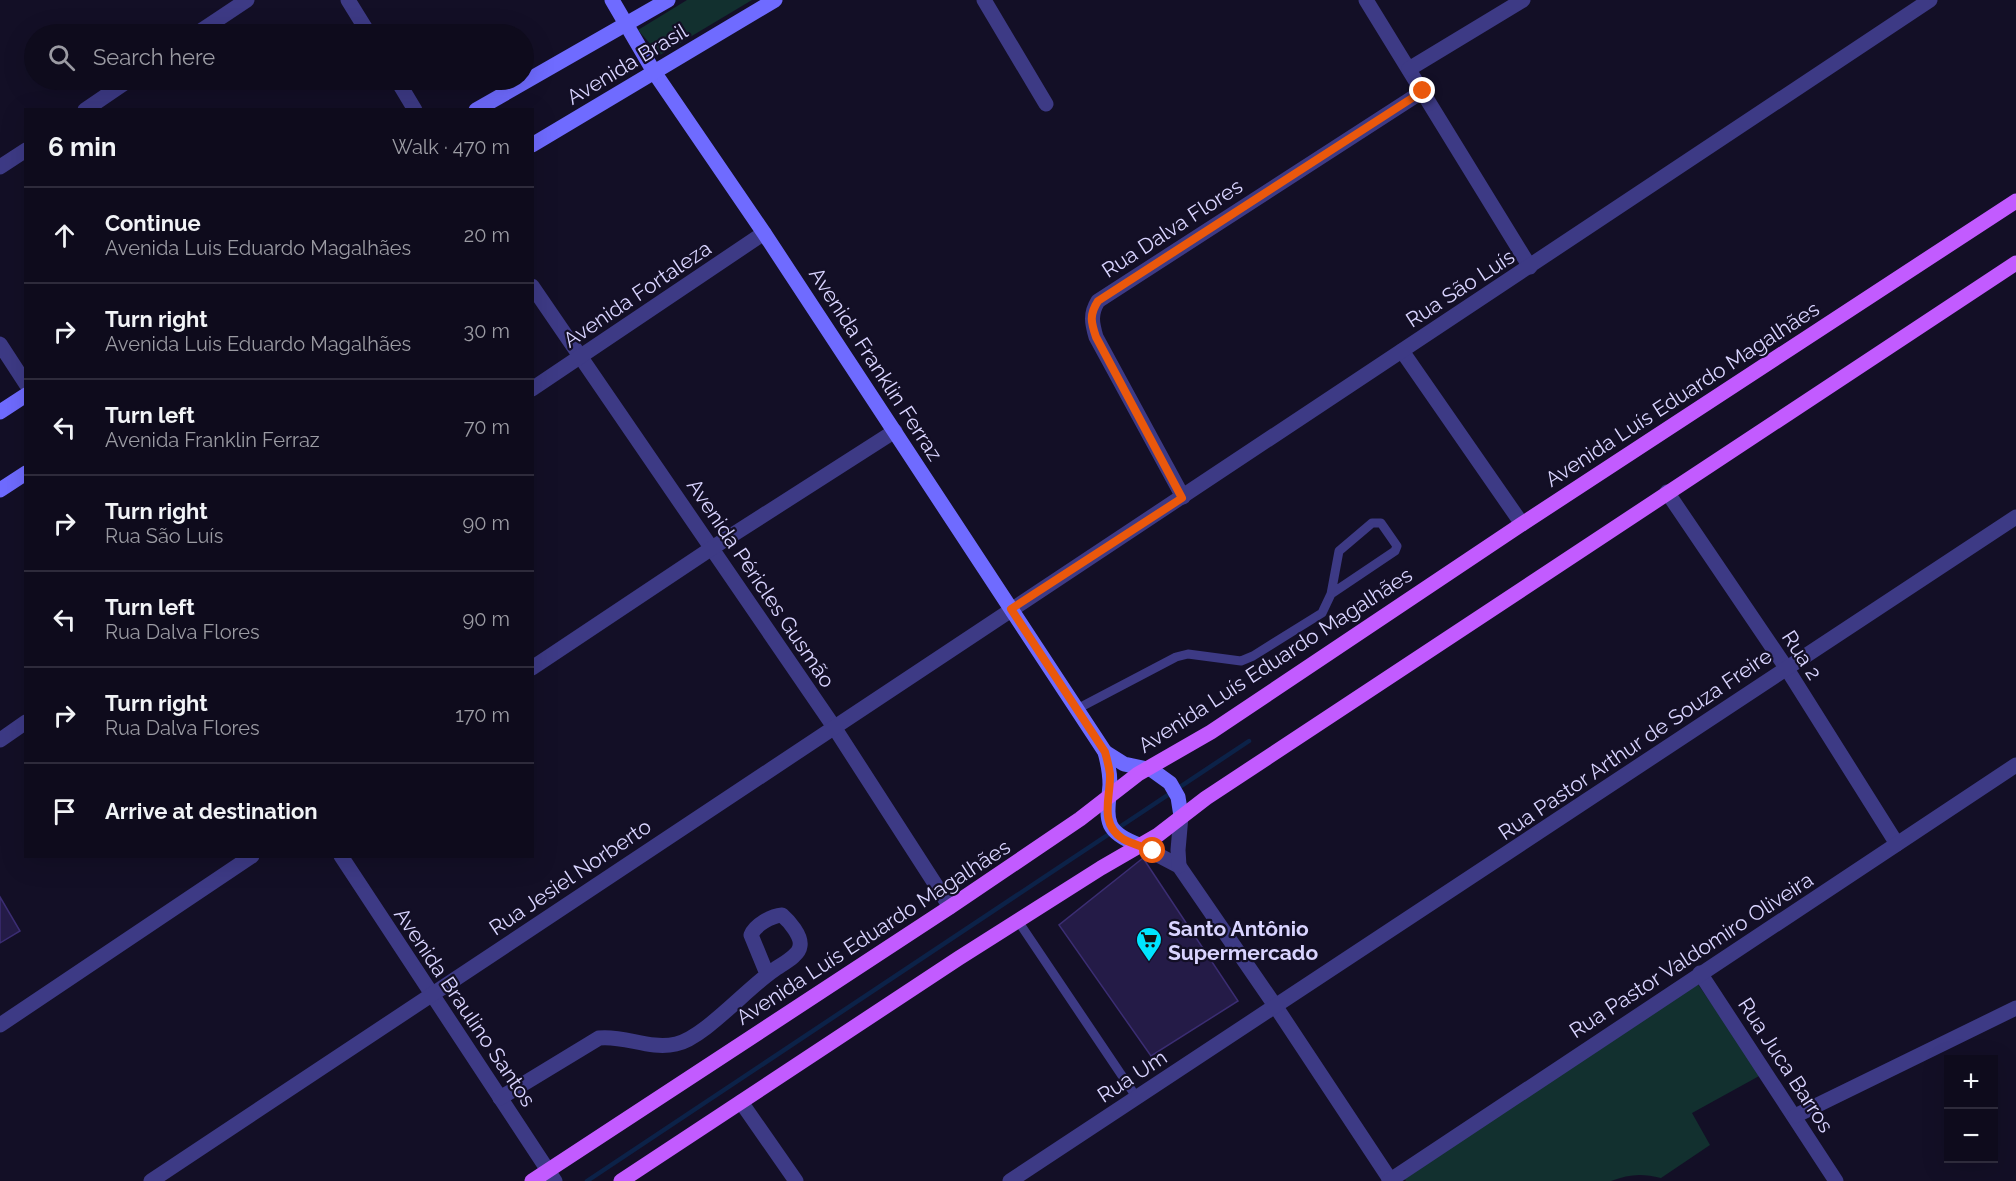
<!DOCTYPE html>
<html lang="en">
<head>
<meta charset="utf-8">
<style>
  :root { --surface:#0e0b1c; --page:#1c1929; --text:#f1f3f6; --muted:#9b9ba3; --line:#2e2b3b }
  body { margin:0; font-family:Raleway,sans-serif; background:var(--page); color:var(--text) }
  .controls { position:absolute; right:18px; bottom:18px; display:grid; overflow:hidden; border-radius:0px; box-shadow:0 6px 24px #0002 }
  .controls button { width:54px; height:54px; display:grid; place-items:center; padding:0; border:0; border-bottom:2px solid var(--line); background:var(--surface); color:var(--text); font:30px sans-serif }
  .stop { position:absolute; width:18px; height:18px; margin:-14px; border:4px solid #ea580c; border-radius:50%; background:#fff }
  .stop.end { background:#ea580c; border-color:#fff; box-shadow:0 2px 6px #0008 }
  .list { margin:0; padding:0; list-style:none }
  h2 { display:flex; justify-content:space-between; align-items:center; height:78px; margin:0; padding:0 24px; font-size:26px }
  h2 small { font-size:20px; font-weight:400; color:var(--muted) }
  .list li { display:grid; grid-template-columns:39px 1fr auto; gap:18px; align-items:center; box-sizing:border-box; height:96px; padding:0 24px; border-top:2px solid var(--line) }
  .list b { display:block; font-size:22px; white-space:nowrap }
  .list p { margin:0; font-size:20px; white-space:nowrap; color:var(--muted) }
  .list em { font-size:20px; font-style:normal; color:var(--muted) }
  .icon { flex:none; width:33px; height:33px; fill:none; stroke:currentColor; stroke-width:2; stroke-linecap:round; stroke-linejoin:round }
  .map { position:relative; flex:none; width:2016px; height:1181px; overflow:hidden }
  .search { position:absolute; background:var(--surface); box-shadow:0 6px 24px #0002; left:24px; top:24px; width:510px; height:66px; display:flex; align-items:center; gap:15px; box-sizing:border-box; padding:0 21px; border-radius:33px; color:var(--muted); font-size:22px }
  .panel { position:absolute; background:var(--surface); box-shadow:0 6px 24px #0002; left:24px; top:108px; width:510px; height:750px; border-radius:0px }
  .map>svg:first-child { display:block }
  .green { fill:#12302f }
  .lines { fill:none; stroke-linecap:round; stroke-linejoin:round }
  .stream { stroke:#0c2248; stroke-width:4.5 }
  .building { fill:#241b47; stroke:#3b2d73; stroke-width:1.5 }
  .lane { stroke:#3d3a85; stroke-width:9 }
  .street { stroke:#3d3a85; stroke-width:15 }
  .secondary { stroke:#6f6bff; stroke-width:15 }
  .primary { stroke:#c25bff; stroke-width:15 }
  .route { stroke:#ea580c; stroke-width:8 }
  .labels { text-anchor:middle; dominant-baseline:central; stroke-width:4.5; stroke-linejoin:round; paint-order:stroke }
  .street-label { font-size:21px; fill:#d9d4ff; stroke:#130f26 }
  .poi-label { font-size:21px; font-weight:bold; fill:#d9d4ff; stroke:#130f26; text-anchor:start }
</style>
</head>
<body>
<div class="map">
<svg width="2016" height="1181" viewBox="0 0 2016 1181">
  <rect width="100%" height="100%" fill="#130f26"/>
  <g class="green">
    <path d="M687,0H752L660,55L638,30Z"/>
    <path d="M1695,980L1761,1075L1692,1113L1710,1145L1661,1178C1642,1173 1629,1174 1611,1181H1406L1403,1177Z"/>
  </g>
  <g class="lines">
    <path class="stream" d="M587,1181L1249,741"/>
  </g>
  <g class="building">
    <path d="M1143,858L1238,1001L1151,1056L1059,925Z"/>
    <path d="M0,897L20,931L0,943Z"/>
  </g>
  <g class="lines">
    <g class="lane">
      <path d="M1077,709L1176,657L1188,654L1241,661L1253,656L1322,613L1331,594L1339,551L1372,523H1381L1397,546L1395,551L1331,594"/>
      <path d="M1018,921L1137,1098"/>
    </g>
    <g class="street">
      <path d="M348,0L369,34"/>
      <path d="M984,0L1046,104"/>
      <path d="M1366,0L1530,267"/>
      <path d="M196,34L247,0"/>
      <path d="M1409,69L1523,0"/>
      <path d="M397,80L415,110"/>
      <path d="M85,110L129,80"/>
      <path d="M0,167L26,150"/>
      <path d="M532,286L834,727L950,907"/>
      <path d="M0,344L26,384"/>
      <path d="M1402,351L1522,524"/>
      <path d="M532,389L764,233"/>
      <path d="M1667,492L1787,669L1897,844"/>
      <path d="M1183,497L1096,337C1092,323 1090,314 1098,301L1423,91"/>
      <path d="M532,668L712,548L895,431"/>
      <path d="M0,740L26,722"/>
      <path d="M1139,845L1179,866L1276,1007L1391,1181"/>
      <path d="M341,856L555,1181"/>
      <path d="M1179,866L1178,850L1181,816"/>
      <path d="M1700,973L1836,1181"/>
      <path d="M0,1025L252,856"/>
      <path d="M500,1098L599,1038C625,1035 649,1050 676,1044C704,1038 747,988 774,970C782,964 799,956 800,946C802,936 789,921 782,915C771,916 755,925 751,935L767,974"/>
      <path d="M741,1102L796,1181"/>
      <path d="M1795,1116L2016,1008"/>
      <path d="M151,1181L1930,0"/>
      <path d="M1010,1181L2016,517"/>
      <path d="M1389,1181L2016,765"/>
    </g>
    <g class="secondary">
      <path d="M612,0L654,72L764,233L1105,752C1108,763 1110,773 1110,785C1107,819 1102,831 1139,845"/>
      <path d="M476,110L668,0"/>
      <path d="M532,145L775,0"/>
      <path d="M0,412L26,395"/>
      <path d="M0,490L26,473"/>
      <path d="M1105,752L1124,764L1152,770L1170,783L1178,797L1181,816"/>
    </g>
    <g class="primary">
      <path d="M532,1181L950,907L1080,819L1138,774L1211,732L1522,524L2016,201"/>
      <path d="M621,1181L959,958L1101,868L1158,835L1206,798L2016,263"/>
    </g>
  </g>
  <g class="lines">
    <path class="route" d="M1153,851C1144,847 1132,844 1123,839C1098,823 1111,797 1110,774C1109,767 1107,759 1105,752L1011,609L1182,498L1096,337C1091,322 1089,315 1098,301L1423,91"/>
  </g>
  <defs>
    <symbol id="supermarket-pin" viewBox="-11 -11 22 30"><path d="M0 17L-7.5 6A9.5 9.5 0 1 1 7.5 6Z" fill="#00e5ff" stroke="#130f26"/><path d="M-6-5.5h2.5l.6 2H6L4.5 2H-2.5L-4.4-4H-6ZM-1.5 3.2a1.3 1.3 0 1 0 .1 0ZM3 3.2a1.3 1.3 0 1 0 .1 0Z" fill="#111"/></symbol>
  </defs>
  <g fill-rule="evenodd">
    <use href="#supermarket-pin" x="1134" y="925" width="30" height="40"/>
  </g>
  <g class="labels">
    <g class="street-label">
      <text transform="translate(627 64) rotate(-31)">Avenida Brasil</text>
      <text transform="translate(1172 228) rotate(-33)">Rua Dalva Flores</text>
      <text transform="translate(1460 288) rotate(-33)">Rua São Luís</text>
      <text transform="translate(637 294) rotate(-34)">Avenida Fortaleza</text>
      <text transform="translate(876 364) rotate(57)">Avenida Franklin Ferraz</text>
      <text transform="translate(1682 394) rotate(-33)">Avenida Luís Eduardo Magalhães</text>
      <text transform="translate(761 583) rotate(56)">Avenida Péricles Gusmão</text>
      <text transform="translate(1802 655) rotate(57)">Rua 2</text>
      <text transform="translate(1275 660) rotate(-33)">Avenida Luís Eduardo Magalhães</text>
      <text transform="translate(1635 744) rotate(-34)">Rua Pastor Arthur de Souza Freire</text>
      <text transform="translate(570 877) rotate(-34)">Rua Jesiel Norberto</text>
      <text transform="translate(873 932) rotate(-33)">Avenida Luís Eduardo Magalhães</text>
      <text transform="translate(1691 955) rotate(-33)">Rua Pastor Valdomiro Oliveira</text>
      <text transform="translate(465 1007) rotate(56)">Avenida Braulino Santos</text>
      <text transform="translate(1786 1065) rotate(57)">Rua Juca Barros</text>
      <text transform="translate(1132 1076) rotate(-33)">Rua Um</text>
    </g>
    <g class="poi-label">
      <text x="1168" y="928">Santo Antônio<tspan x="1168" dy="24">Supermercado</tspan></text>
    </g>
  </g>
</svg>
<div class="controls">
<button>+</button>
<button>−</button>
</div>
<div class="stop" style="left:1153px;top:851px"></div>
<div class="stop end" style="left:1423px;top:91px"></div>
<div class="search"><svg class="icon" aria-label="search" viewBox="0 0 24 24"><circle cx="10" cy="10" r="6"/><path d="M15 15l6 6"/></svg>Search here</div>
<section class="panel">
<h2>6 min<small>Walk · 470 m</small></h2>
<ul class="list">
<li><svg class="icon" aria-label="ahead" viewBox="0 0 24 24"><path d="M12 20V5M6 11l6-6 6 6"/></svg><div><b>Continue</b><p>Avenida Luis Eduardo Magalhães</p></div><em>20 m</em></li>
<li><svg class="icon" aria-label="right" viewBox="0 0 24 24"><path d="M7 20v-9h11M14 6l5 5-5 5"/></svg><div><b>Turn right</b><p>Avenida Luis Eduardo Magalhães</p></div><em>30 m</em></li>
<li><svg class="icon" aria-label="left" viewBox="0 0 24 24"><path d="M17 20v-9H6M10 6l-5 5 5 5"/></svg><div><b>Turn left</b><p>Avenida Franklin Ferraz</p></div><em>70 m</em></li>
<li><svg class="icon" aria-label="right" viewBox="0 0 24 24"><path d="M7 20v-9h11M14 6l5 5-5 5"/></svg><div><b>Turn right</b><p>Rua São Luís</p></div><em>90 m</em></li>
<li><svg class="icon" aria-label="left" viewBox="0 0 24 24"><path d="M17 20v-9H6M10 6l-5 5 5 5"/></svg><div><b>Turn left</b><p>Rua Dalva Flores</p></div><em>90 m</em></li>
<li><svg class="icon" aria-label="right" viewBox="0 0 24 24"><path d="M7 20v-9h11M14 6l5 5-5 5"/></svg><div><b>Turn right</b><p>Rua Dalva Flores</p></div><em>170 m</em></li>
<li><svg class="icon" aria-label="arrive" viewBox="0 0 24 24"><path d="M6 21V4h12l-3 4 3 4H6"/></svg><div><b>Arrive at destination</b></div></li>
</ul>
</section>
</div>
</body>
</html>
